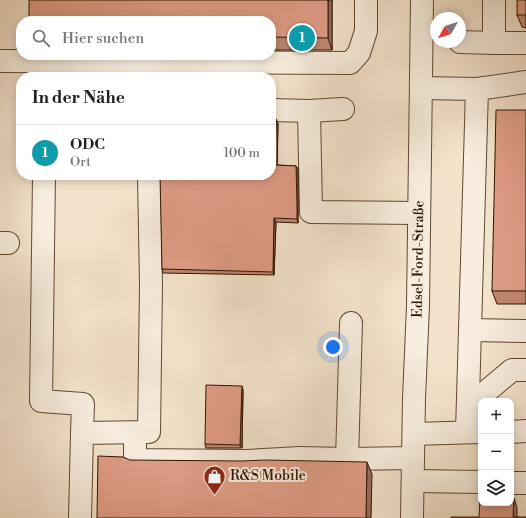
<!DOCTYPE html>
<html lang="de">
<head>
<meta charset="utf-8">
<style>
  :root { --surface:#fff; --page:#f6f6f6; --text:#222; --muted:#767676; --line:#e0e0e0; --accent:#b45309 }
  body { margin:0; font-family:"Libre Bodoni",serif; background:var(--page); color:var(--text) }
  .controls { position:absolute; right:12px; bottom:12px; display:grid; overflow:hidden; border-radius:8px; box-shadow:0 2px 10px #0003 }
  .controls button { width:36px; height:36px; display:grid; place-items:center; padding:0; border:0; border-bottom:1px solid var(--line); background:var(--surface); color:var(--text); font:20px sans-serif }
  .compass { position:absolute; left:430px; top:12px; width:36px; height:36px; border-radius:50%; background:var(--surface); box-shadow:0 2px 10px #0003; rotate:231deg }
  .you { position:absolute; left:333px; top:347px; width:14px; height:14px; margin:-10px; border:3px solid #fff; border-radius:50%; background:#1a73e8; box-shadow:0 0 0 6px #1a73e833 }
  .badge { display:grid; place-items:center; width:26px; height:26px; border-radius:50%; background:var(--accent); color:#fff; font-size:13px; font-weight:700 }
  .pin { position:absolute; translate:-50% -50%; border:2px solid #fff; box-shadow:0 1px 4px #0006 }
  .list { margin:0; padding:0; list-style:none }
  h2 { display:flex; justify-content:space-between; align-items:center; height:52px; margin:0; padding:0 16px; font-size:17px }
  h2 small { font-size:13px; font-weight:400; color:var(--muted) }
  .list li { display:grid; grid-template-columns:26px 1fr auto; gap:12px; align-items:center; box-sizing:border-box; height:56px; padding:0 16px; border-top:1px solid var(--line) }
  .list b { display:block; font-size:15px; white-space:nowrap }
  .list p { margin:0; font-size:13px; white-space:nowrap; color:var(--muted) }
  .list em { font-size:13px; font-style:normal; color:var(--muted) }
  .icon { flex:none; width:22px; height:22px; fill:none; stroke:currentColor; stroke-width:2; stroke-linecap:round; stroke-linejoin:round }
  .map { position:relative; flex:none; width:526px; height:518px; overflow:hidden }
  .search { position:absolute; background:var(--surface); box-shadow:0 2px 10px #0003; left:16px; top:16px; width:260px; height:44px; display:flex; align-items:center; gap:10px; box-sizing:border-box; padding:0 14px; border-radius:16px; color:var(--muted); font-size:15px }
  .panel { position:absolute; background:var(--surface); box-shadow:0 2px 10px #0003; left:16px; top:72px; width:260px; height:108px; border-radius:16px }
  .map>svg:first-child { display:block }
  .lines { fill:none; stroke-linecap:round; stroke-linejoin:round }
  .minor-casing { stroke:#604833; stroke-width:24 }
  .minor { stroke:#f8edde; stroke-width:22 }
  .wall { fill:#bf8672; stroke:#2e1500 }
  .shaded-wall { fill:#9b6d5d; stroke:#2e1500 }
  .building { fill:#de9c85; stroke:#2e1500 }
  .labels { text-anchor:middle; dominant-baseline:central; stroke-width:4; stroke-linejoin:round; paint-order:stroke }
  .street-label { font-size:14px; fill:#2e1500; stroke:#f8edde }
  .poi-label { font-size:14px; fill:#2e1500; stroke:#f8edde; text-anchor:start }
</style>
</head>
<body>
<div class="map">
<svg width="526" height="518" viewBox="0 0 526 518">
  <rect width="100%" height="100%" fill="#f4e3cc"/>
  <filter id="stains"><feTurbulence type="fractalNoise" baseFrequency=".005" numOctaves="4"/><feColorMatrix values="0 0 0 0 .2 0 0 0 0 .09 0 0 0 0 .02 0 0 0 .5 -.17"/></filter>
  <radialGradient id="worn" r=".72"><stop offset=".6" stop-color="#630" stop-opacity="0"/><stop offset="1" stop-color="#630" stop-opacity=".3"/></radialGradient>
  <g class="lines">
    <defs>
      <g id="minor">
        <path d="M460,42L494,43V0"/>
        <path d="M494,43H526"/>
        <path d="M0,61L350,63L359,53L366,31V0"/>
        <path d="M421,88L477,89L526,82"/>
        <path d="M271,110L309,111L343,109"/>
        <path d="M309,111L311,212L419,213"/>
        <path d="M44,175L41,401L83,404L82,433"/>
        <path d="M0,243H8"/>
        <path d="M471,330L526,331"/>
        <path d="M468,407L512,370H526"/>
        <path d="M467,432L477,89"/>
        <path d="M511,432L526,431"/>
        <path d="M135,433V460L246,461L300,458L347,459L351,323"/>
        <path d="M414,434L481,432"/>
        <path d="M347,459L413,458"/>
        <path d="M413,481L481,482"/>
        <path d="M511,483H526"/>
        <path d="M80,518L82,433L149,432L151,284L149,175"/>
        <path id="s1" d="M412,518L414,398L418,306L422,0"/>
      </g>
    </defs>
    <use href="#minor" class="minor-casing"/>
    <use href="#minor" class="minor"/>
  </g>
  <g class="wall">
    <path d="M332,0V50H271V21Z"/>
    <path d="M526,0V28L522,27L517,15Z"/>
    <path d="M526,110V304H497L492,291Z"/>
    <path d="M278,123L277,165L296,166L298,169V223L276,222L274,275L163,273L162,269Z"/>
    <path d="M243,390L242,448H206L205,444Z"/>
  </g>
  <g class="shaded-wall">
    <path d="M328,0H332V50L328,38Z"/>
    <path d="M276,119L278,123L277,169L275,165Z"/>
    <path d="M296,166L298,169V223L297,219Z"/>
    <path d="M274,218L276,222L274,275L273,272Z"/>
    <path d="M242,386L243,390L242,448L240,445Z"/>
    <path d="M367,462L372,474L371,518H366Z"/>
    <path d="M514,498L517,508V518L513,517Z"/>
  </g>
  <g class="building">
    <path d="M29,0H328V38L271,37V21H29Z"/>
    <rect x="517" y="0" width="9" height="15"/>
    <path d="M496,110H526V291H492Z"/>
    <path d="M271,118L276,119L275,165L296,166L297,203V219L274,218L273,272L162,269L160,175H271Z"/>
    <path d="M206,385L242,386L240,445L205,444Z"/>
    <path d="M98,456L123,457L130,460L241,461L265,460L367,462L366,518H97Z"/>
    <path d="M480,498H481V503H511V498H514L513,517H526V518H451V517H479Z"/>
  </g>
  <defs>
    <symbol id="shop-pin" viewBox="-11 -11 22 30"><path d="M0 17L-7.5 6A9.5 9.5 0 1 1 7.5 6Z" fill="#8f2418" stroke="#f8edde"/><path d="M-5-2.5h2.3a2.7 3.5 0 0 1 5.4 0H5L5.5 6h-11ZM-1.5-2.5h3a1.5 2.3 0 0 0-3 0Z" fill="#fff"/></symbol>
  </defs>
  <g fill-rule="evenodd">
    <use href="#shop-pin" x="202" y="464" width="25" height="34"/>
  </g>
  <g class="labels">
    <g class="street-label">
      <text stroke="none"><textPath href="#s1" startOffset="259">Edsel-Ford-Straße</textPath></text>
    </g>
    <g class="poi-label">
      <text x="230" y="476">R&amp;S Mobile</text>
    </g>
  </g>
  <rect width="100%" height="100%" filter="url(#stains)"/>
  <rect width="100%" height="100%" fill="url(#worn)"/>
</svg>
<div class="controls">
<button>+</button>
<button>−</button>
<button><svg class="icon" aria-label="layers" viewBox="0 0 24 24"><path d="M12 4l9 5-9 5-9-5zM3 14l9 5 9-5"/></svg></button>
</div>
<svg class="compass" viewBox="-18 -18 36 36"><path d="M0-13l5 13h-10z" fill="#e53935"/><path d="M0 13l5-13h-10z" fill="#767676"/></svg>
<div class="you"></div>
<div class="pin badge" style="left:302px;top:38px;background:#0f9aa8">1</div>
<div class="search"><svg class="icon" aria-label="search" viewBox="0 0 24 24"><circle cx="10" cy="10" r="6"/><path d="M15 15l6 6"/></svg>Hier suchen</div>
<section class="panel">
<h2>In der Nähe<small></small></h2>
<ul class="list">
<li><span class="badge" style="background:#0f9aa8">1</span><div><b>ODC</b><p>Ort</p></div><em>100 m</em></li>
</ul>
</section>
</div>
</body>
</html>
